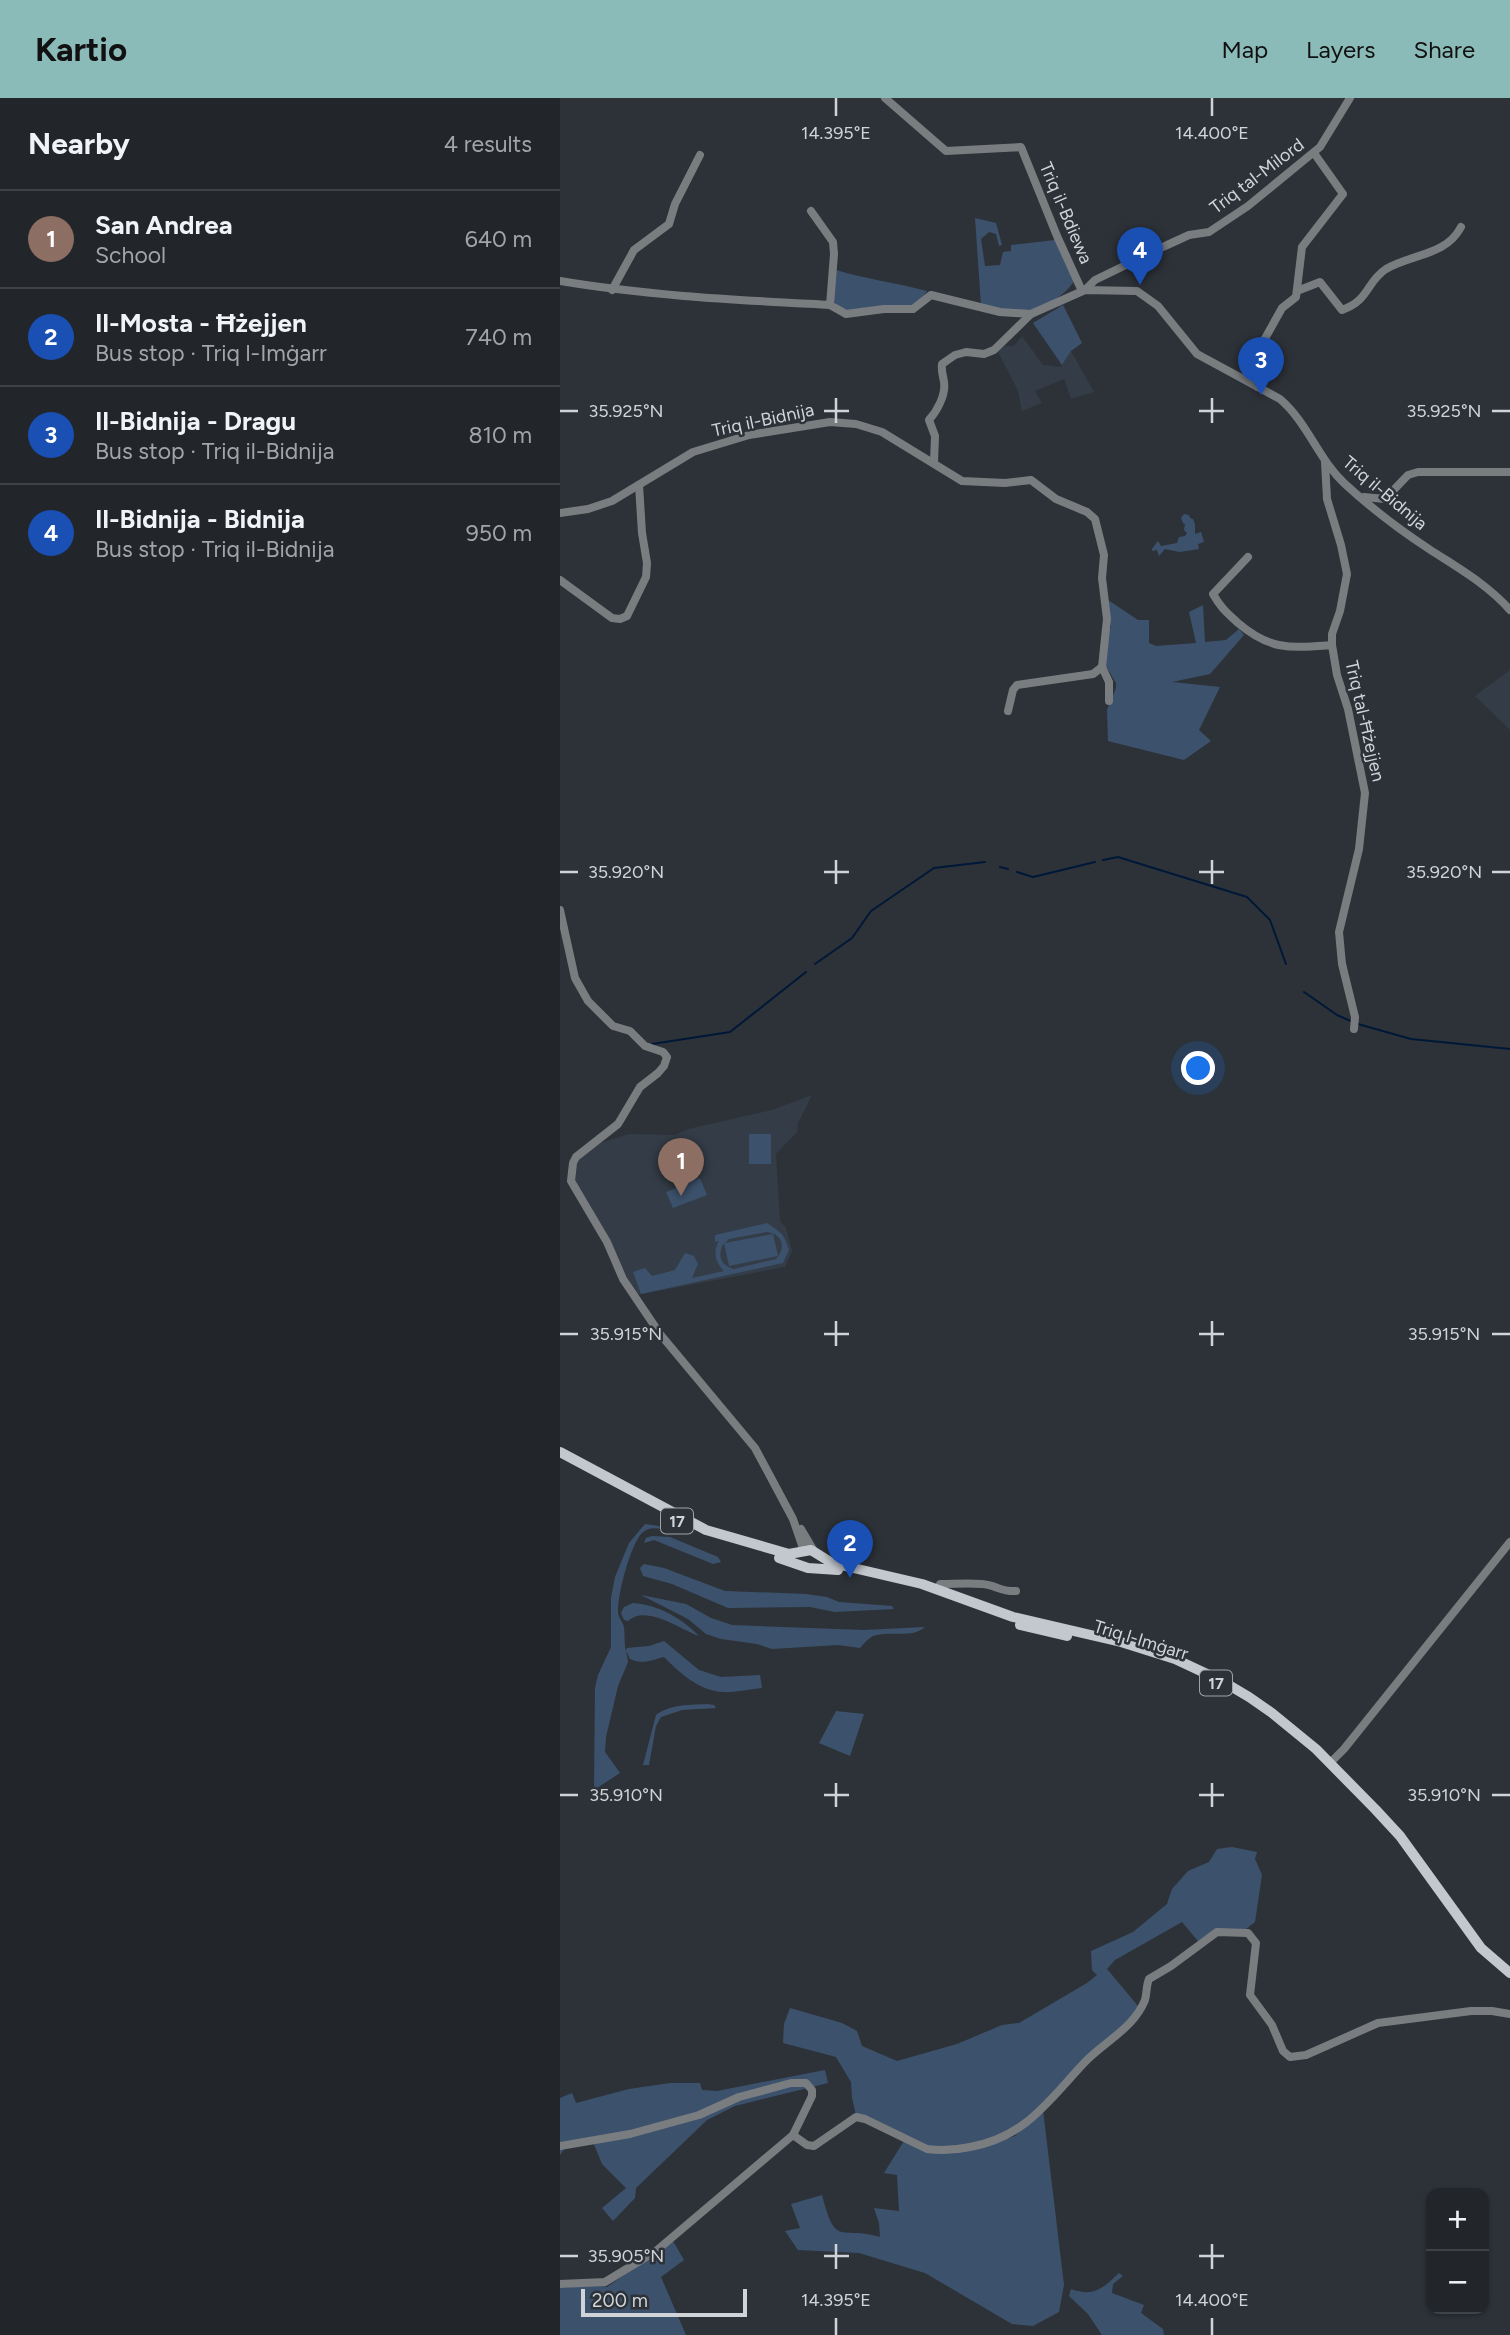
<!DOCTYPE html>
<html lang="en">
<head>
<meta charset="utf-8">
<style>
  :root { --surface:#22262a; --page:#2e3236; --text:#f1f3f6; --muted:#a2a5a8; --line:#3f4347; --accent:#8bbbb9 }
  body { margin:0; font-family:Figtree,sans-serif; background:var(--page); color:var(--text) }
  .controls { position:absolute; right:21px; bottom:21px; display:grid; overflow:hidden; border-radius:14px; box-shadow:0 2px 5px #0004 }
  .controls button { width:63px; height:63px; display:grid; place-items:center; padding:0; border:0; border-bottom:2px solid var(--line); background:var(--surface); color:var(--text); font:35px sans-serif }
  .scale { position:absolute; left:21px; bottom:18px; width:166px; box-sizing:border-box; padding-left:7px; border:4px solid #d0d3d7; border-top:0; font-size:19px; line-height:24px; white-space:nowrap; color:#d0d3d7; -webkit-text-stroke:5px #2d3238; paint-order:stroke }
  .you { position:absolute; left:639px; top:971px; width:24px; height:24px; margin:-18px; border:5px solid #fff; border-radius:50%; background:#1a73e8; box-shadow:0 0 0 10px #1a73e833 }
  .badge { display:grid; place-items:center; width:46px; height:46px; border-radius:50%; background:var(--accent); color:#fff; font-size:23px; font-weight:700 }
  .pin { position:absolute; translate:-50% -58px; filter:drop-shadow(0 2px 4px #0008) }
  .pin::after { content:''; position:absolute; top:37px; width:24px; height:21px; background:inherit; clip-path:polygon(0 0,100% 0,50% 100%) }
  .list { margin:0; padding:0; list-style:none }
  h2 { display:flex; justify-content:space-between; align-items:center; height:91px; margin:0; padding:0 28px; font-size:30px }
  h2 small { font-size:23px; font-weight:400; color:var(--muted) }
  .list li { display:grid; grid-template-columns:46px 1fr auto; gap:21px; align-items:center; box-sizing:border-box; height:98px; padding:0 28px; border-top:2px solid var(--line) }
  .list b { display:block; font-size:26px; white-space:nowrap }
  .list p { margin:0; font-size:23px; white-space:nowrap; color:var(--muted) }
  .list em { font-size:23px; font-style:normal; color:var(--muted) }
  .map { position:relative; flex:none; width:950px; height:2237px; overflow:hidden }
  header { display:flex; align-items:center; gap:42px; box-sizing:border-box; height:98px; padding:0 35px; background:var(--accent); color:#111 }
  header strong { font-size:33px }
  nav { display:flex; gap:38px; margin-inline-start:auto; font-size:24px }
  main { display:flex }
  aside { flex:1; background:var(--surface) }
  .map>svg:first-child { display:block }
  .built { fill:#333c47 }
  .green { fill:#3c526c; fill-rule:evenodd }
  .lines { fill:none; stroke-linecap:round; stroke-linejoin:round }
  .stream { stroke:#001838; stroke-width:2 }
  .minor { stroke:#7a7d80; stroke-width:8 }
  .major { stroke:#c3c8ce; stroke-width:10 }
  .ticks { fill:none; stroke:#d0d3d7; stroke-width:2.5 }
  .labels { text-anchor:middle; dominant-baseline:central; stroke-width:5; stroke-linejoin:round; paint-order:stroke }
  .shield { fill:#2d3238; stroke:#9fa3a7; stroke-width:2 }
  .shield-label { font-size:16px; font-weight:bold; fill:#d0d3d7 }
  .street-label { font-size:18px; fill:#d0d3d7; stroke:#2d3238 }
  .ticks-label { font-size:18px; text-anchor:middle; fill:#d0d3d7; stroke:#2d3238; stroke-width:5; stroke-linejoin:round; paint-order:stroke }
</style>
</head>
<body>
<header>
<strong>Kartio</strong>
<nav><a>Map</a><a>Layers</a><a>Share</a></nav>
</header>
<main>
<aside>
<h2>Nearby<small>4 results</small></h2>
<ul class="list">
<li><span class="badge" style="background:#8d6e63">1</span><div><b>San Andrea</b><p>School</p></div><em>640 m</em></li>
<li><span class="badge" style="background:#1a4fb4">2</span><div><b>Il-Mosta - Ħżejjen</b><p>Bus stop · Triq l-Imġarr</p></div><em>740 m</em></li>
<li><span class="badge" style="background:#1a4fb4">3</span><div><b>Il-Bidnija - Dragu</b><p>Bus stop · Triq il-Bidnija</p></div><em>810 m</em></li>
<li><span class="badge" style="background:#1a4fb4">4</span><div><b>Il-Bidnija - Bidnija</b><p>Bus stop · Triq il-Bidnija</p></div><em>950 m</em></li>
</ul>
</aside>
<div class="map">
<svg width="950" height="2237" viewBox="0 0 950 2237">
  <rect width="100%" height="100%" fill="#2d3238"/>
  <g class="built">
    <path d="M462,238L483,267L501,269L511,253L534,294L511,301L504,281L475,293L482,305L462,313L458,293L437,252L446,248H454Z"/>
    <path d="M950,572V632L915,598Z"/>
    <path d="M252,997L238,1025L237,1034L216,1056L220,1123L226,1130L232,1153L225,1169L77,1197L12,1079L19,1062L34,1047L69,1036L115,1037L128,1031L212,1012Z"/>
  </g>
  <g class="green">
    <path d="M415,120L436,125L442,147L439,148L436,136L429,134L421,141L425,168L440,167L443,154L451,153V147L495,142L514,183C508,194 485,211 473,213C459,216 434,210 421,207Z"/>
    <path d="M276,172C306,181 337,185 367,193L357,207L286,213L279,210L273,202Z"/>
    <path d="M503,207L522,245L511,253L502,267L473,225Z"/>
    <path d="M624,416L629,417L630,420L633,421L635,426V436L641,434L644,444L638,446L639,451L620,454L605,451L599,458L597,452L592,453V451L598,443L601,448L617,445L619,439L625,438L627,435L624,432L625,426L623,425L621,420Z"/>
    <path d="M548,502L578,522H589V545L596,548L636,545L629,514L643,507L645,544L666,542L679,531L684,537L650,576L612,584L660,589L639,632L651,643L624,662L548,643L547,612L556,590V585L544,565L549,531L551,530Z"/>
    <rect x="189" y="1036" width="22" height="30"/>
    <path d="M140,1080L147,1097L113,1110L106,1094Z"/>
    <path d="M207,1125C220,1134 224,1135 229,1152L223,1165L81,1196L73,1174L85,1170L92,1178L115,1172L125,1155L134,1158L138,1166L132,1180L164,1173C156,1165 152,1154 159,1143L155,1144V1137ZM206,1134C222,1135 227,1149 216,1161L174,1171C160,1168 157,1156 164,1145L169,1168L218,1158L213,1136L165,1145L169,1141Z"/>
    <path d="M85,1426L99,1428L103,1431C95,1430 88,1429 82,1435C70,1447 57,1499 58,1515C59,1521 64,1525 64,1530C65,1538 64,1545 66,1553L67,1550L89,1548L104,1543L139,1572L161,1579L200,1577L202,1590C191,1591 171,1595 162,1594C138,1592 120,1575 104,1559C91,1562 84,1567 70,1561L66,1553L68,1564L58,1588L46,1639L45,1654L60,1675L34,1692L35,1590L38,1577L51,1549V1500L55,1479L69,1445Z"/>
    <path d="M92,1438L110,1439L158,1459L161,1464L153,1466L94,1442L84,1445L86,1440Z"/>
    <path d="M84,1466L104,1470L165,1493L246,1496L267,1499L279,1504L332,1508L334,1511L275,1514L250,1509L168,1510L112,1486L83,1478L80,1470Z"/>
    <path d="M81,1497L126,1506L151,1520L172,1527L304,1532L365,1529C352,1541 329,1532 313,1538C309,1540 303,1546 300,1550L278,1547L212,1551L197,1546L161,1541L146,1536L128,1521Z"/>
    <path d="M73,1505C99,1507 121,1520 139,1538C120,1531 86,1506 68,1523L64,1522L61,1515L64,1509Z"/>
    <path d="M147,1606L154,1607L156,1610L122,1612L101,1619L96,1628L89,1667H83L96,1617C110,1606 131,1607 147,1606Z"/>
    <path d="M276,1613L304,1616L290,1658L259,1645Z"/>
    <path d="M672,1749L697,1754L695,1761L702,1777L695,1824L686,1831L656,1832L638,1843L622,1824L555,1862L547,1871L578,1908L565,1930L493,1994L455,2032L411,2048L367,2050L296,2017L292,2000L291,1984L276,1959L223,1945L224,1926L230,1910L282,1925L297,1933L302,1948L337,1963L397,1946L442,1927L459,1925L527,1885L537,1877L532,1872L531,1853L573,1834L607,1806L612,1791L628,1773L649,1764L657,1751Z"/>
    <path d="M265,1972L268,1985L175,2008L147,2022L76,2090L75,2100L53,2123L42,2110L66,2090L42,2066L33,2044L5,2050L0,2057V2000L12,1995L16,2005L69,1991L110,1985H140L142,1992L157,1993Z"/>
    <path d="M483,2012L504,2187L499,2214L473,2228L452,2226L365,2175L299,2155L238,2152L225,2133L240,2130L231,2106L262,2097C276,2151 279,2127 320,2139L319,2125L314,2110L339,2113L337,2077L324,2075L344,2043L357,2049L428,2048L455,2038Z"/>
    <path d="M113,2143L124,2162L101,2179L126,2237H0V2190L41,2187L47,2189Z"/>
    <path d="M559,2175L563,2178L553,2186L552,2195L584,2207L581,2215L603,2231L604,2237H542L528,2216L509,2198L511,2191C534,2199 542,2191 559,2175Z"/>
  </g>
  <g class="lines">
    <g class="stream">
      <path d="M543,762L558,759L687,799L710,822L726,866"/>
      <path d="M440,769L448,771"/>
      <path d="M457,774L473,779L535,764"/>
      <path d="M255,866L292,840L311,813L374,770L425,764"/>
      <path d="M744,894L777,917L793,924"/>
      <path d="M798,926L851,941L950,951"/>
      <path d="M92,946L170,934L246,874"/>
    </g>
    <g class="minor">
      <path d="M325,0L386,53L461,49L497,138L522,193"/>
      <path d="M251,113L273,144L274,156L270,207"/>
      <path d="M0,183C89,198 179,202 270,207L286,216L324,211H353L371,197L440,214L471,216L525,192L577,193L598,208L637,256L720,301C748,325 758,361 785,386C811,410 840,432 869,451C898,470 927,486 950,512"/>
      <path d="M52,192L74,152L109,126L115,106L140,57"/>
      <path d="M525,192L535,182L605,148L629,137L649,134L688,108L760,49L790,0"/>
      <path d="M737,193L760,184L782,212C810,202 806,184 826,171C851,156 886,158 901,129"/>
      <path d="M698,289L695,264L698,253L722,210L736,199L742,149L783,96L754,55"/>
      <path d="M765,364L767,401L781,447L787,476L780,513L772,536V547L777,577L788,611L805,695L799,751L779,834L782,866L795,919L794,931"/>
      <path d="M374,365L375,338L369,322C377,313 386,297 384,284C383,277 381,273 382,266L395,257L406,254L424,256L434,252L471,216"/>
      <path d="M804,399L825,401L848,377L858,374H950"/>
      <path d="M0,415L28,411L52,403L133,354L189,337L270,324L296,326L322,334L402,383L445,385L471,382L496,401L527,414L535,421L544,457L542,480L547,521L542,569L549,584V603"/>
      <path d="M688,459L653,496C661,510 666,514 678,525C711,553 731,550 772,547"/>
      <path d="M0,482L52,520L60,521L67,518L86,479L87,465L82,435L79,387"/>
      <path d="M448,613L453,592L457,587L533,576L542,569"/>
      <path d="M0,812L15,880L28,903L53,928L70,933L85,948L103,954L107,959L104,968L98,975L80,989L58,1026L16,1059L13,1065L11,1083L47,1144L63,1181L100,1236L195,1350L233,1421L244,1453"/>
      <path d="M241,1431L254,1453"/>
      <path d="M378,1491L380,1486C394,1486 408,1485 422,1486C436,1487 441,1494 456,1493"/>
      <path d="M770,1665L784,1651L950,1444"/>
      <path d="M233,2037L247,2047L254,2048L296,2019L305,2021L367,2051C381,2053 396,2052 410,2049C466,2039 488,2003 525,1964C544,1944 574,1930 585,1902C587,1895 586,1888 589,1881L611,1868L657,1834L688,1835L696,1845L690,1897L712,1927L723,1953L730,1959L746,1957L818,1925L911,1913H932L950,1916"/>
      <path d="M0,2048L70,2036L139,2017L179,1999L231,1985H246L252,1992V1998L233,2037L96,2153L45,2184L0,2186"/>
    </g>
    <g class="major">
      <path d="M0,1354L146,1432L229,1456L251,1452L272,1465L362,1486L453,1519L561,1544L615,1561L662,1583L689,1599L712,1615L756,1651L816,1712L840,1738L921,1850L950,1875"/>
      <path d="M219,1460L248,1470L278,1472"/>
      <path d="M460,1527L507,1538"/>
    </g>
  </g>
  <path class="ticks" d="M276,0V18M652,0V18M276,300V325M652,300V325M0,313H18M264,313H289M639,313H664M932,313H950M276,762V786M652,762V786M0,774H18M264,774H289M639,774H664M932,774H950M276,1223V1248M652,1223V1248M0,1236H18M264,1236H289M639,1236H664M932,1236H950M276,1685V1709M652,1685V1709M0,1697H18M264,1697H289M639,1697H664M932,1697H950M276,2146V2171M652,2146V2171M0,2158H18M264,2158H289M639,2158H664M276,2220V2237M652,2220V2237"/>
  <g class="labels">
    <g class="shield">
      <rect x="101" y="1410.5" width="32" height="25" rx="5"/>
      <rect x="640" y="1572.5" width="32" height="25" rx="5"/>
    </g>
    <g class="shield-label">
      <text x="117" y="1423">17</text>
      <text x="656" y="1585">17</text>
    </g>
    <g class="street-label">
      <text transform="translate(697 78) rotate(-37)">Triq tal-Milord</text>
      <text transform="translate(506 115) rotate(67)">Triq il-Bdiewa</text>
      <text transform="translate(203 322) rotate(-12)">Triq il-Bidnija</text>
      <text transform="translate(825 395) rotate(40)">Triq il-Bidnija</text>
      <text transform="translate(805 623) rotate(77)">Triq tal-Ħżejjen</text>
      <text transform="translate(581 1542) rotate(17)">Triq l-Imġarr</text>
    </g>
  </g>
  <g class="ticks-label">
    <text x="276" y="41">14.395°E</text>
    <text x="652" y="41">14.400°E</text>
    <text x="66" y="319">35.925°N</text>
    <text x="884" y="319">35.925°N</text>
    <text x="66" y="780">35.920°N</text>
    <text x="884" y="780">35.920°N</text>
    <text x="66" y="1242">35.915°N</text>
    <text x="884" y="1242">35.915°N</text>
    <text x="66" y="1703">35.910°N</text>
    <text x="884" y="1703">35.910°N</text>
    <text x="66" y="2164">35.905°N</text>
    <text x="276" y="2208">14.395°E</text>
    <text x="652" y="2208">14.400°E</text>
  </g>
</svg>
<div class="controls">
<button>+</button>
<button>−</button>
</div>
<div class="scale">200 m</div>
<div class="you"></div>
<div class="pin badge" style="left:121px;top:1098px;background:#8d6e63">1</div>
<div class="pin badge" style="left:290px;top:1480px;background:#1a4fb4">2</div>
<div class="pin badge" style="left:701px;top:297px;background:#1a4fb4">3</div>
<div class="pin badge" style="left:580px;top:187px;background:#1a4fb4">4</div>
</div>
</main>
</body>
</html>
